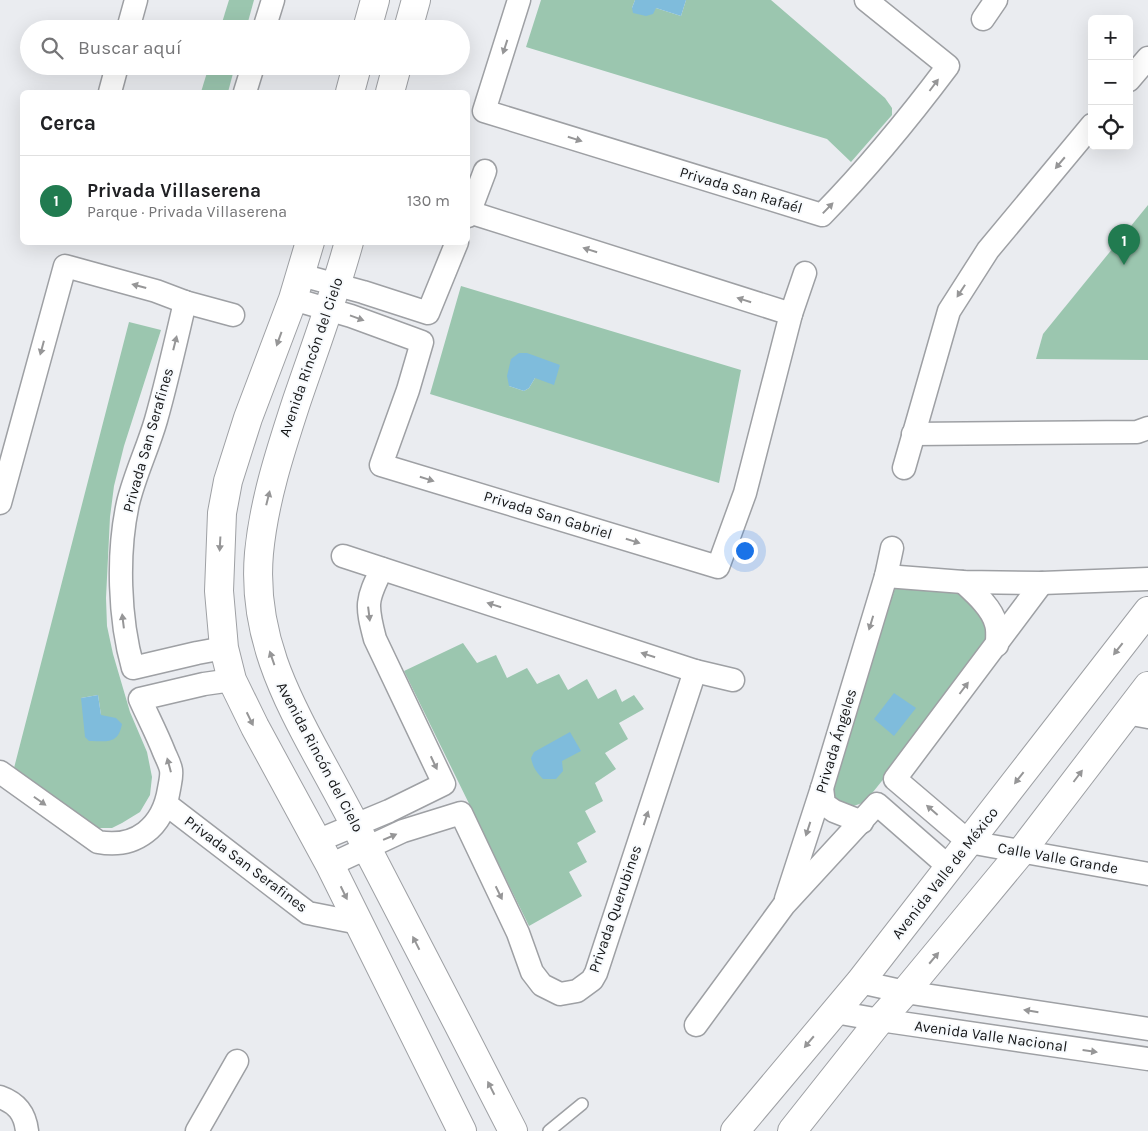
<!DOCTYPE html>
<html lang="es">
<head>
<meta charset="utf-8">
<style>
  :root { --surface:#fff; --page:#f6f6f6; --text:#202124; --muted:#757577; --line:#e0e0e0; --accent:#217b50 }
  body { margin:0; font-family:Karla,sans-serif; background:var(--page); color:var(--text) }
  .controls { position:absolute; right:15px; top:15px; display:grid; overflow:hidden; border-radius:8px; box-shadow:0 5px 20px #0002 }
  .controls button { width:45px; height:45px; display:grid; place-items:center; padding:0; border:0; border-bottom:1px solid var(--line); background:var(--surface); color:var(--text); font:25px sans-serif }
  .you { position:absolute; left:744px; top:550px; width:18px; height:18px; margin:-12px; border:4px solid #fff; border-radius:50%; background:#1a73e8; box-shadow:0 0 0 8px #1a73e833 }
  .badge { display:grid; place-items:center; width:32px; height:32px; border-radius:50%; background:var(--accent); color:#fff; font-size:16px; font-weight:700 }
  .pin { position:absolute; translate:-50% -41px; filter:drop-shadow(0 1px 2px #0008) }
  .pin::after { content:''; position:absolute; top:26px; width:18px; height:15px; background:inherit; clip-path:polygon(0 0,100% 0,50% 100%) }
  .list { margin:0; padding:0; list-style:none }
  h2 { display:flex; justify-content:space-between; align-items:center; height:65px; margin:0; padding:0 20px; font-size:21px }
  h2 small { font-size:16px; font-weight:400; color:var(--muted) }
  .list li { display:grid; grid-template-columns:32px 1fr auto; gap:15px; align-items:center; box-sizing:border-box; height:90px; padding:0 20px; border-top:1px solid var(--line) }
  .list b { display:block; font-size:19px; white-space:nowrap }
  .list p { margin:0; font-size:16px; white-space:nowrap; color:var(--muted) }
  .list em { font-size:16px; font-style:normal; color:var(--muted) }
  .icon { flex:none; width:28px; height:28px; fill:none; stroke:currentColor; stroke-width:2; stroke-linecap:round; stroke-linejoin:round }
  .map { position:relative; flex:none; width:1148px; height:1131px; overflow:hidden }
  .search { position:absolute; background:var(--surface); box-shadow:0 5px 20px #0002; left:20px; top:20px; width:450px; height:55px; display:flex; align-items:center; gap:12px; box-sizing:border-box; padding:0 18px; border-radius:28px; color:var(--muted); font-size:19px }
  .panel { position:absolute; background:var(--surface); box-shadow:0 5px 20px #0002; left:20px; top:90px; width:450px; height:155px; border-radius:8px }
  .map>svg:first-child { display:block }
  .green { fill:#9bc6af; fill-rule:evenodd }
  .water { fill:#7fbcdc }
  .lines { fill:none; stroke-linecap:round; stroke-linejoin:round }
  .service-casing { stroke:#9ea0a4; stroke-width:14 }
  .minor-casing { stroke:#9ea0a4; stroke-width:25 }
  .tertiary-casing { stroke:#9ea0a4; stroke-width:30 }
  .service { stroke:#fff; stroke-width:11 }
  .minor { stroke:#fff; stroke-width:22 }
  .tertiary { stroke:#fff; stroke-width:28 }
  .oneway { fill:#969697 }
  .labels { text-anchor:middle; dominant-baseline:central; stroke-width:4; stroke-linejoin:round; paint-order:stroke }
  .street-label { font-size:15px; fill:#151617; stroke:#f7fafd }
</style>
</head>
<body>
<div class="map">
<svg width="1148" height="1131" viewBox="0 0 1148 1131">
  <rect width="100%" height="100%" fill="#eaecf0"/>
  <g class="green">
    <path d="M229,0H254L246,29H220Z"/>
    <path d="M541,0H635L632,8H656L681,16L686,0H771L885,98L892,108V115L851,162L827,139L526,47Z"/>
    <path d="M209,66H235L228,92H201Z"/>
    <path d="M1148,205V360L1036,359L1043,334Z"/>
    <path d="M461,286L741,370L719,483L430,394ZM560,365L535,378L529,388L524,391L509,386V381Z"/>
    <path d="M129,322L161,330L124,446L114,486L110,517L106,598L107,626L113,654L130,712L147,752L152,777L150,795L140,812L122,823L112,828H88L14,768ZM98,695L101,715L81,698Z"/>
    <path d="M897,582L968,585L998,612L983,655L865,802L848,808L828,795Z"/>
    <path d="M463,643L477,663L496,655L507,678L527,668L537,684L559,674L568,690L587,679L598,699L616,689L622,702L634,695L644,709L619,723L628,739L605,753L616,769L595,783L603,801L585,811L596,832L577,843L587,862L569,872L582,896L529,926L404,671Z"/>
  </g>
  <g class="water">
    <path d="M635,0H686L681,16L656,8L653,14L646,16L633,13L632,8Z"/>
    <path d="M519,353H527L560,365L554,385L535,378L529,388L524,391L509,386L507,376L511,359Z"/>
    <path d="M894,693L916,708L894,736L874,719Z"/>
    <path d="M98,695L101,715L116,718L122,724C118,745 107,741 89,741L85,737L81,698Z"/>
    <path d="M570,732L581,751L562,761L563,771L556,779H543C536,772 533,767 531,758L534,752Z"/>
  </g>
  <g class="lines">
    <defs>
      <path id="service" d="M549,1131L582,1104"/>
      <g id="minor">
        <path d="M519,0L484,111L822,215C868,168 909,118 948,66L866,0"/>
        <path d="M983,19L996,0"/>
        <path d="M128,29L136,0"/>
        <path d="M264,29L273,0"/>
        <path d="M1129,80L1148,58"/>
        <path d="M110,92L117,66"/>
        <path d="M245,92L253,66"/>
        <path d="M469,212L791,314"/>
        <path d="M468,216L485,171"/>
        <path d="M301,275L363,292L428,313L457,242"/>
        <path d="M293,299L351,316L422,342L408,390L381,465L718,567L745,493L791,314L805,273"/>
        <path d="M185,302C176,341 167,381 156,420C148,448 135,474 128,503C117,553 119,619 133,668L197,653L224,648"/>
        <path d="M913,434L1137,432L1148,428"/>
        <path d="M904,468L949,311L988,250L1092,125"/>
        <path d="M0,503L65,266L156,291L185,302L233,315"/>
        <path d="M343,556L695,671L733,680"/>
        <path d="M886,576L963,582L1042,583L1148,579"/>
        <path d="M963,582C975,593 992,608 996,624C998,630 997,638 997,645"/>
        <path d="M1042,583L895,779L969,842L1148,874"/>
        <path d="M1126,713L1148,717"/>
        <path d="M0,772L98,842C136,849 163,827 169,789C170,783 172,776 171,770C170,764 166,757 164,752C157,734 148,717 140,699L204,684L232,680"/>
        <path d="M822,788L824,804L834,811L862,822"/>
        <path d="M166,804L308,913L359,923"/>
        <path d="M317,841L389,811L444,784L375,639C366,605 366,600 382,569"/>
        <path d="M330,865L403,831L461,813L518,933L532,972L542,985L560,994L577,991L592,980L596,973L695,671"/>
        <path d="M786,899L822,788L886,576L892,548"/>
        <path d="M860,982L905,992L1148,1029"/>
        <path d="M835,1012L880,1020L1148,1059"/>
        <path d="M696,1025L784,905L877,804L949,867"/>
        <path d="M0,1097C17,1103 25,1113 27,1131"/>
        <path d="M197,1131L237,1061"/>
      </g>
      <g id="tertiary">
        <path d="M367,29L375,0"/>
        <path d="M408,29L416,0"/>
        <path d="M350,92L357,66"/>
        <path d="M390,92L397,66"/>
        <path d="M310,242L293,299L248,418L228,481L222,513L219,591L224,648L232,680L255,727L330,865L462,1131"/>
        <path d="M349,242C334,297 314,350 296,403C280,452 264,501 259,553C252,632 284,695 321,762C338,793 355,824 371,856C419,948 466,1039 513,1131"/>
        <path d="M735,1131L860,982L1148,611"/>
        <path d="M792,1131L880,1020L905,992L1021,852L1148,686"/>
      </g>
    </defs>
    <use href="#service" class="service-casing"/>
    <use href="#minor" class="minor-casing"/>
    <use href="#tertiary" class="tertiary-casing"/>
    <use href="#service" class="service"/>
    <use href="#minor" class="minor"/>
    <use href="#tertiary" class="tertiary"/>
  </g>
  <defs><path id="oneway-solid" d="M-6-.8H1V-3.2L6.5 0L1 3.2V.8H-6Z" transform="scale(1.25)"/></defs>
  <g class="oneway">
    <use href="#oneway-solid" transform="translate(505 47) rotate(108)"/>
    <use href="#oneway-solid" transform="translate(934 85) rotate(-53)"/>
    <use href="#oneway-solid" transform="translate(575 139) rotate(17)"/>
    <use href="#oneway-solid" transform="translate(1060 163) rotate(130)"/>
    <use href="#oneway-solid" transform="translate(828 208) rotate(-46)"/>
    <use href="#oneway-solid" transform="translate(590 250) rotate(-162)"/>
    <use href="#oneway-solid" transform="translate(139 286) rotate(-165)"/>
    <use href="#oneway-solid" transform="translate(961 291) rotate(123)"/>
    <use href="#oneway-solid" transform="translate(744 300) rotate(-162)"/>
    <use href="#oneway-solid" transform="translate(357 318) rotate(20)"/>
    <use href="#oneway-solid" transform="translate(279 339) rotate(110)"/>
    <use href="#oneway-solid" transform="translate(175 343) rotate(-76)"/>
    <use href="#oneway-solid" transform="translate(42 348) rotate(105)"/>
    <use href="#oneway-solid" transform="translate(427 479) rotate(17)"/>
    <use href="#oneway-solid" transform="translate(268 498) rotate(-76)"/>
    <use href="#oneway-solid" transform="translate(633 541) rotate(17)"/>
    <use href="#oneway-solid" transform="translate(220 544) rotate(93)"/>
    <use href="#oneway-solid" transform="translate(494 605) rotate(-162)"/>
    <use href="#oneway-solid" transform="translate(369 614) rotate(83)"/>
    <use href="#oneway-solid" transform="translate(123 621) rotate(-97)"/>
    <use href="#oneway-solid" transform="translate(871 623) rotate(107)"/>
    <use href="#oneway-solid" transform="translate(1118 649) rotate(128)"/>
    <use href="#oneway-solid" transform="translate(648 655) rotate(-162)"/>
    <use href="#oneway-solid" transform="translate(272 658) rotate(-109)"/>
    <use href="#oneway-solid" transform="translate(964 688) rotate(-53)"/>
    <use href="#oneway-solid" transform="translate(250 719) rotate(64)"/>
    <use href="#oneway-solid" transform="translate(434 763) rotate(65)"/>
    <use href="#oneway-solid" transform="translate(169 765) rotate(-105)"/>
    <use href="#oneway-solid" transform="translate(1078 776) rotate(-53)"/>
    <use href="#oneway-solid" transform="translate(1019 778) rotate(128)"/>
    <use href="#oneway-solid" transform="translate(40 801) rotate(35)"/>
    <use href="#oneway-solid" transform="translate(932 810) rotate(-139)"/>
    <use href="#oneway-solid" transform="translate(646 818) rotate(-72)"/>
    <use href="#oneway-solid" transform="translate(808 829) rotate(108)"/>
    <use href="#oneway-solid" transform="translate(390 837) rotate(-23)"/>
    <use href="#oneway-solid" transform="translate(344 893) rotate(64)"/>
    <use href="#oneway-solid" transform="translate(499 893) rotate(64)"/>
    <use href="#oneway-solid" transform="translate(416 943) rotate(-117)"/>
    <use href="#oneway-solid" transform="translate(934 958) rotate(-50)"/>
    <use href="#oneway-solid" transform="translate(1031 1011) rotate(-171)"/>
    <use href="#oneway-solid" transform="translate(809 1042) rotate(130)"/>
    <use href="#oneway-solid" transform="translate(1090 1051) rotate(8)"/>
    <use href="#oneway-solid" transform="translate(491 1088) rotate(-117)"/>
  </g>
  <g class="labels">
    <g class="street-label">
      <text transform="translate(741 190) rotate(17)">Privada San Rafaél</text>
      <text transform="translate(311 357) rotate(-71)">Avenida Rincón del Cielo</text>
      <text transform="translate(148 440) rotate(-74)">Privada San Serafines</text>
      <text transform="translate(548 515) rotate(17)">Privada San Gabriel</text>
      <text transform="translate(836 741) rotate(-73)">Privada Ángeles</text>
      <text transform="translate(320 757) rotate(62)">Avenida Rincón del Cielo</text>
      <text transform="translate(1058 858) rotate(10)">Calle Valle Grande</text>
      <text transform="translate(246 864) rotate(37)">Privada San Serafines</text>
      <text transform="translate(945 873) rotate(-52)">Avenida Valle de México</text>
      <text transform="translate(615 909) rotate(-71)">Privada Querubines</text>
      <text transform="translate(991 1036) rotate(8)">Avenida Valle Nacional</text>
    </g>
  </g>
</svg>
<div class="controls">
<button>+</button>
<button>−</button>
<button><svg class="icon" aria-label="locate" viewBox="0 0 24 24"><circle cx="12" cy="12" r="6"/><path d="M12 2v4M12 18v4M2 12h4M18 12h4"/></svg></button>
</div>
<div class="you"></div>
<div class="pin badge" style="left:1124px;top:265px">1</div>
<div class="search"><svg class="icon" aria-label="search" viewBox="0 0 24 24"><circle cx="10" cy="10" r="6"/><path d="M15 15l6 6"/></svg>Buscar aquí</div>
<section class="panel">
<h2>Cerca<small></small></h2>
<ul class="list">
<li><span class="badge">1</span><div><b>Privada Villaserena</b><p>Parque · Privada Villaserena</p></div><em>130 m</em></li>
</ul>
</section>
</div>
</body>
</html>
